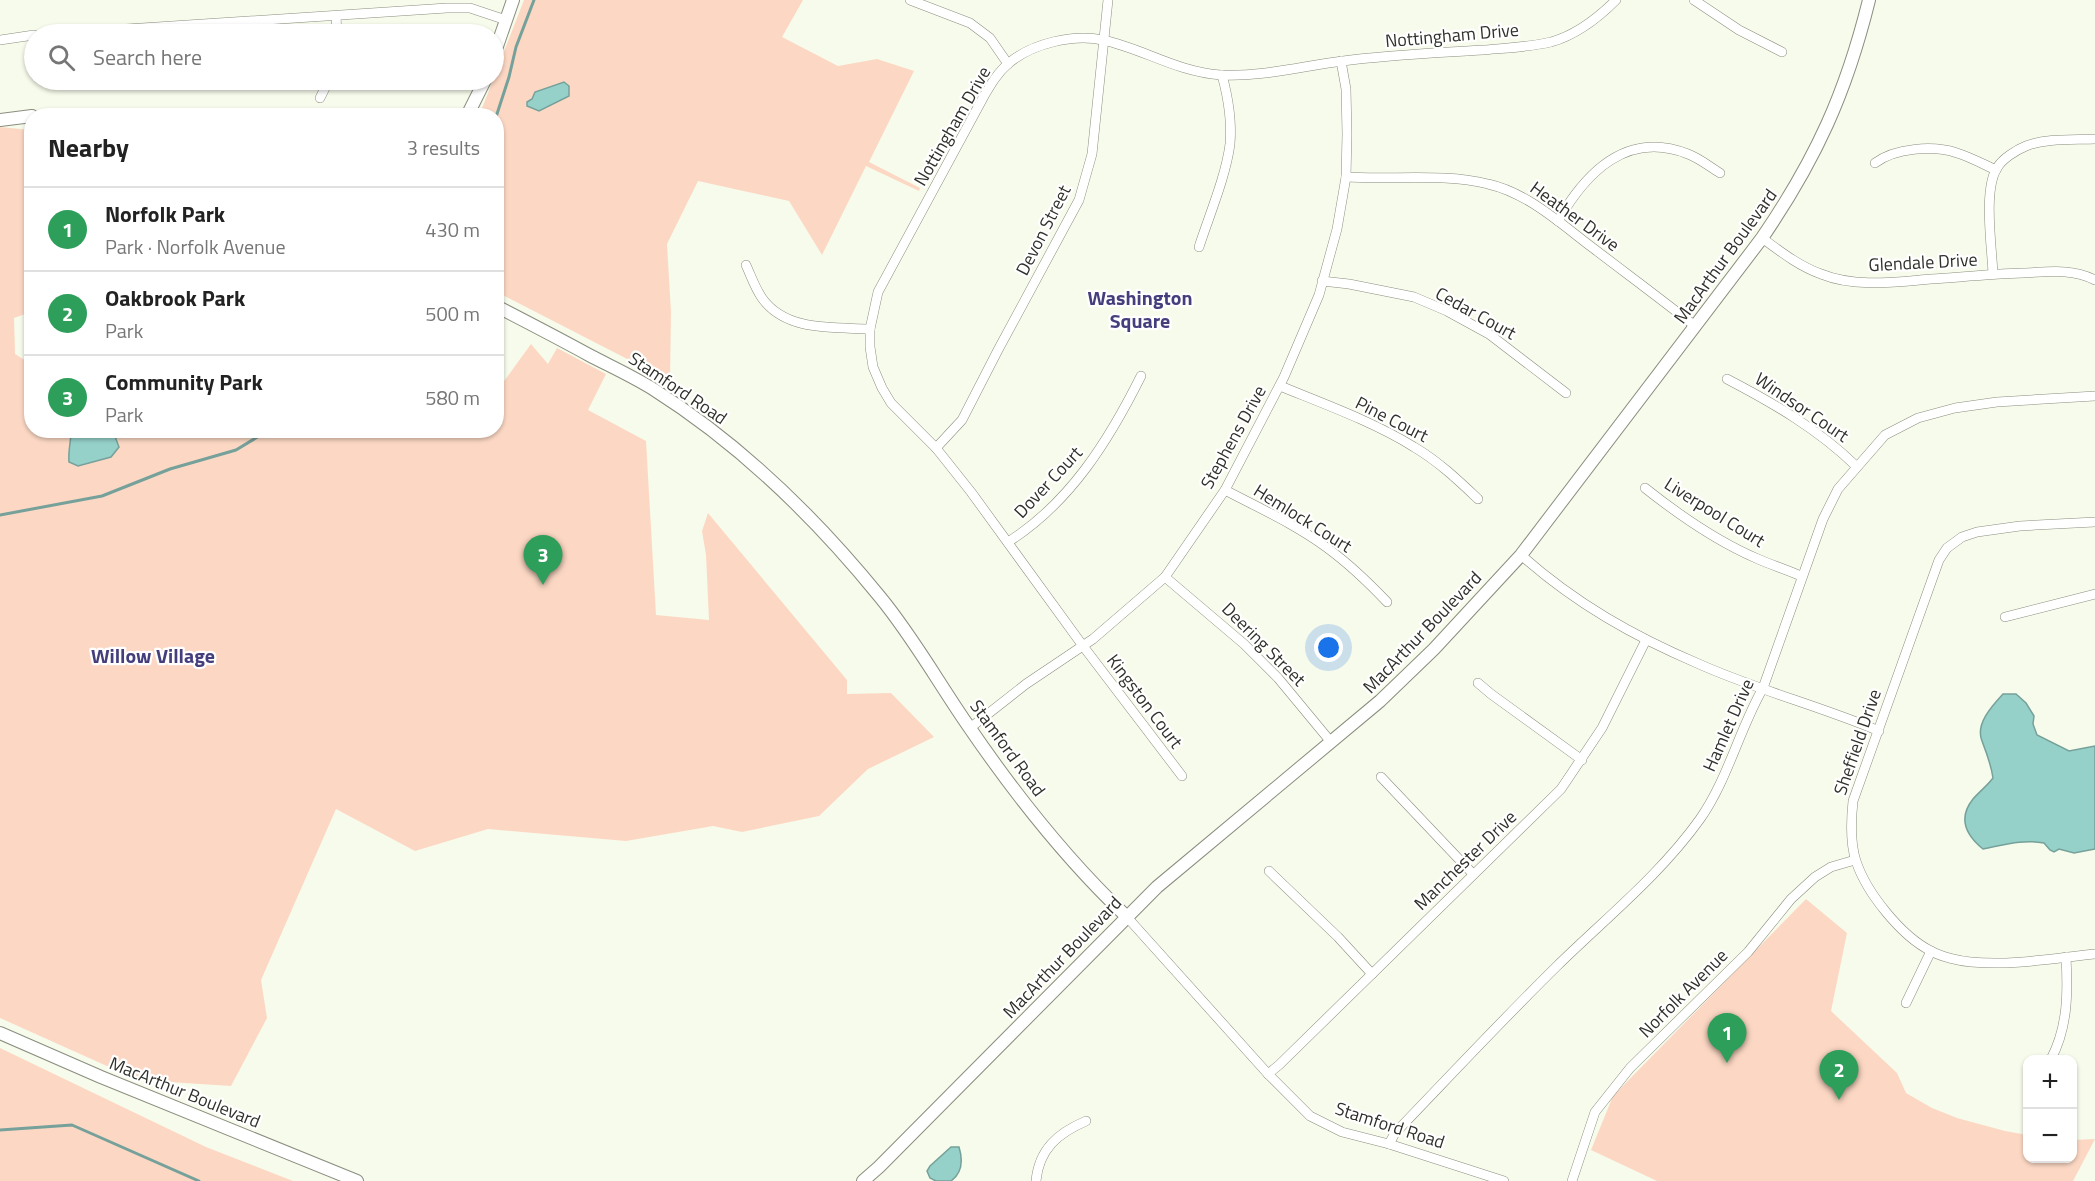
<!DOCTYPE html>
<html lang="en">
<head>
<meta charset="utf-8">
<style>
  :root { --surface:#fff; --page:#f6f6f6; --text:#222; --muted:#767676; --line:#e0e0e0; --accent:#d93025 }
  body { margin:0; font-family:"Titillium Web",sans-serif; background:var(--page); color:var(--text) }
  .controls { position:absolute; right:18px; bottom:18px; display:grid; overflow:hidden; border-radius:12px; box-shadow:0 2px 4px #0004 }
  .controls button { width:54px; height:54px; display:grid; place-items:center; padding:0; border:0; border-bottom:2px solid var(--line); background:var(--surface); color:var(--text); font:30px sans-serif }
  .you { position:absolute; left:1329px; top:648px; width:21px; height:21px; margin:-15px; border:4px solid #fff; border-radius:50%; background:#1a73e8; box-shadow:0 0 0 9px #1a73e833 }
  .badge { display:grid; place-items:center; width:39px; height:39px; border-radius:50%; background:var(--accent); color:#fff; font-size:20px; font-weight:700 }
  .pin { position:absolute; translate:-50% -50px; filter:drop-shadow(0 2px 3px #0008) }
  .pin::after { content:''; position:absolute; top:32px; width:21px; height:18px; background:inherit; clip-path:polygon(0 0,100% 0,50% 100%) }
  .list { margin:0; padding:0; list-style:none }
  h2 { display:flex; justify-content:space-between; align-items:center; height:78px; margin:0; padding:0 24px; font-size:26px }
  h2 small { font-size:20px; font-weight:400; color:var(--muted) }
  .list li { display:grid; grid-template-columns:39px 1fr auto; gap:18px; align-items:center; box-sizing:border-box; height:84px; padding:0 24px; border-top:2px solid var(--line) }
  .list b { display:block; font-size:22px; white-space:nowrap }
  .list p { margin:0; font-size:20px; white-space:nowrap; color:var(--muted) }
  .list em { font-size:20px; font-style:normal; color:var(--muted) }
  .icon { flex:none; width:33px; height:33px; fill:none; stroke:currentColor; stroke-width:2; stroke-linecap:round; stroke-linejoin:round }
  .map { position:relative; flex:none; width:2095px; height:1181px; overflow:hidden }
  .search { position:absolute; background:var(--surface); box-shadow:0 2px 4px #0004; left:24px; top:24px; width:480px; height:66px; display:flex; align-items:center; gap:15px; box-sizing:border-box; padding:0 21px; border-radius:33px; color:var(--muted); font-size:22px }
  .panel { position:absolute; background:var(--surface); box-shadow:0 2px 4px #0004; left:24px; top:108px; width:480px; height:330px; border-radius:24px }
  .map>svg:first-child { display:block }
  .green { fill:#fcd8c4 }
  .water { fill:#95d1c9; stroke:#76a19a; stroke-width:1.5 }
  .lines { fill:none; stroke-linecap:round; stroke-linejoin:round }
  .stream { stroke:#76a19a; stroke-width:3 }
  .minor-casing { stroke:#8a8e7f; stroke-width:10 }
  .tertiary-casing { stroke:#8a8e7f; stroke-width:14 }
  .minor { stroke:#fff; stroke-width:9 }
  .tertiary { stroke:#fff; stroke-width:12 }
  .labels { text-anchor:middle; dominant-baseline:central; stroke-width:4.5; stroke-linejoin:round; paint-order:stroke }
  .street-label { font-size:18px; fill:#2f312b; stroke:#fff }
  .neighbourhood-label { font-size:20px; font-weight:bold; fill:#443f7c; stroke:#fff }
</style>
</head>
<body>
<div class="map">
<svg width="2095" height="1181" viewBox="0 0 2095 1181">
  <rect width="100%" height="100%" fill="#f7fbeb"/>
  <g class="green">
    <path d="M524,0H803L782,37L838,66L877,59L914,71L869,162L920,188L919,191L866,166L822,255L789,201L698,181L667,244L671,312L670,381L497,292L496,116H479Z"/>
    <path d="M0,127L31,130V312L14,318L15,354L31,364L32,430L140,431L150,436L159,430H496L497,381L502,384L531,344L548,364L557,348L606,374L588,410L646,441L656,615L709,620L706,555L702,531L708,513L847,680V694L891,693L934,737L868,769L819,816L742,832L713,826L626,841L488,829L415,851L336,809L261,980L267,1018L231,1086L138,1080L0,1018Z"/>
    <path d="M1806,899L1847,933L1831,1011L1897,1073L1906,1093L1932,1108L1957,1118L2005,1131L2027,1135L2028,1158H2072L2073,1140L2095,1139L2073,1181H1657L1591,1150L1613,1096Z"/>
    <path d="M0,1048L206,1147L293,1181H0Z"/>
  </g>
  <g class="water">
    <path d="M564,82L569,86V96L539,111L527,106V102L532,99L535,92Z"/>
    <path d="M71,431H113L119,447L111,457L78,466L69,462C68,450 71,442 71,431Z"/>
    <path d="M2003,694H2016L2026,703L2034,716L2033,724L2037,735L2069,751L2095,746V849L2074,853L2059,849L2054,852L2050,850L2044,843C2023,839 2004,845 1983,849C1967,836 1957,819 1973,799C1979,792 1987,786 1993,778C1991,764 1987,754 1982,741C1975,724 1992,706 2003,694Z"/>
    <path d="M951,1147H959C963,1160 962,1173 951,1181H936L930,1178L927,1171L930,1166Z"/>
  </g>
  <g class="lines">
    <g class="stream">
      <path d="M496,117L509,77L516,47L534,0"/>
      <path d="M0,515L102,496L170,469L236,450L269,430"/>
      <path d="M0,1130L72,1125L199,1181"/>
    </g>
    <defs>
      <g id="minor">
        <path d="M910,0L970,23L990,38L1008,64"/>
        <path d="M1694,0L1739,30L1782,52"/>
        <path d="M336,16L337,34"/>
        <path d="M50,34L447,8H470L506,20"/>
        <path d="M0,40L34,35"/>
        <path d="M320,98L329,80"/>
        <path d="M1875,163C1895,148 1933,145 1957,153C1970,157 1983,164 1996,170"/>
        <path d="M1346,177C1391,180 1445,173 1488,184C1528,193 1561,224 1593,248C1627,274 1662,300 1695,326"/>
        <path d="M1558,221C1586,172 1627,130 1688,154C1699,158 1710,167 1720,173"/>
        <path d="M1762,238C1781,252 1799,266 1821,274C1856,288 1895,282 1931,279C1961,277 1992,274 2023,273C2048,272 2072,268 2095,280"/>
        <path d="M1199,247C1209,216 1226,176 1230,144C1232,121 1228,97 1222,75"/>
        <path d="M746,265C751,276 755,288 762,298C786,332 834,327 870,329"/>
        <path d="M1993,274C1992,248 1983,190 1997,168C2002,159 2016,150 2026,146C2046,138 2073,140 2095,139"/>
        <path d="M1322,281L1349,284L1414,297L1447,311L1489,334L1566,393"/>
        <path d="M1727,379C1773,403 1818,429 1856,466"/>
        <path d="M1280,386C1324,404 1374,422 1414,447C1438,461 1459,481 1478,499"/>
        <path d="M936,448L962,420L998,350L1079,200L1092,154L1108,0"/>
        <path d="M1645,488C1679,515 1718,542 1758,559C1772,565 1787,570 1801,576"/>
        <path d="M1225,490C1259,508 1295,524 1326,547C1348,563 1368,582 1387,602"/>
        <path d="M2095,522L2020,526L1977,532L1962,537L1947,548L1939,560L1853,801C1851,820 1850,843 1856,861C1866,892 1901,936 1931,951C1942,957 1959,961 1971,962C2012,966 2055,958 2095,954"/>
        <path d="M1008,542C1070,503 1109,440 1141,376"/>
        <path d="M1521,555C1575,603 1633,636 1699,664C1757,690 1820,706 1879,731"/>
        <path d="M1165,577L1244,644L1278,678L1331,742"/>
        <path d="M2005,617L2095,594"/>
        <path d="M1478,683L1491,694L1582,760"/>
        <path d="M970,728L1026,684L1093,639L1165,577L1225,490L1284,377L1319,295L1337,229L1346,177L1347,134L1346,89L1341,61"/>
        <path d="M1182,776L1083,646L971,492L936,448L891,403L882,388L873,367L870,347V329L878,292L984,96C991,84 998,72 1009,63C1033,43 1073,34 1103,40C1144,49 1177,72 1221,75C1263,77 1302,66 1343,61C1389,55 1437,53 1483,50C1506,48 1530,47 1551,42C1576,35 1598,18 1616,0"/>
        <path d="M1381,777L1473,874"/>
        <path d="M1269,871L1338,937L1372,974"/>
        <path d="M1126,916L1268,1074L1310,1116L1342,1132L1389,1144L1504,1181"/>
        <path d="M1906,1003L1931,951"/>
        <path d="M2051,1059C2068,1027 2068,992 2066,957"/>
        <path d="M1268,1074L1279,1065L1561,789L1602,728L1646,640"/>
        <path d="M1389,1144L1395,1133C1449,1077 1502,1020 1557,966C1606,918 1660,875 1700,819C1728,779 1739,730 1763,688L1823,519L1838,489L1885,435L1918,418L1955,408L1997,402L2095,396"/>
        <path d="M1036,1181C1039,1149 1058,1133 1086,1121"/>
        <path d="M1572,1181L1595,1112L1630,1068L1748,952L1791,899L1815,877L1831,867L1855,860"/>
      </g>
      <g id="tertiary">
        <path d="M494,55L513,0"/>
        <path d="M467,116L485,80"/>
        <path d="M0,120L32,116"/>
        <path d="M496,306C527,322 558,338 589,355C610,366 632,376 653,389C740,444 815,517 880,597C913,637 938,682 967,724C1014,793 1066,859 1126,916"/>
        <path d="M0,1033L101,1077L357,1181"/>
        <path d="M863,1181L879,1167L1157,887L1380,701L1434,649L1521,555L1762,238C1816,159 1846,93 1869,0"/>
      </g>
    </defs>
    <use href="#minor" class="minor-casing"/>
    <use href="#tertiary" class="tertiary-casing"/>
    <use href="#minor" class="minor"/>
    <use href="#tertiary" class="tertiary"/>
  </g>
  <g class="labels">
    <g class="street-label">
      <text transform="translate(1452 35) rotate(-5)">Nottingham Drive</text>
      <text transform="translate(952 126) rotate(-60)">Nottingham Drive</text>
      <text transform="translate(1575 216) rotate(36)">Heather Drive</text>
      <text transform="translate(1043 230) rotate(-63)">Devon Street</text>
      <text transform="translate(1725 256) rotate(-54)">MacArthur Boulevard</text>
      <text transform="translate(1923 262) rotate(-3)">Glendale Drive</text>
      <text transform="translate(1476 313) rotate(29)">Cedar Court</text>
      <text transform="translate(678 388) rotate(34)">Stamford Road</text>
      <text transform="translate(1802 407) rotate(34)">Windsor Court</text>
      <text transform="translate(1392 419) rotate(27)">Pine Court</text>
      <text transform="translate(1233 437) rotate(-61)">Stephens Drive</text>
      <text transform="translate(1048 482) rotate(-47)">Dover Court</text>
      <text transform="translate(1715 512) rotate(32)">Liverpool Court</text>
      <text transform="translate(1303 518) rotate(32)">Hemlock Court</text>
      <text transform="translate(1422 632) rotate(-46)">MacArthur Boulevard</text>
      <text transform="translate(1264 644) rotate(45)">Deering Street</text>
      <text transform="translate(1145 701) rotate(53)">Kingston Court</text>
      <text transform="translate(1728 725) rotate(-66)">Hamlet Drive</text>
      <text transform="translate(1857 742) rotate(-71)">Sheffield Drive</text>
      <text transform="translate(1008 748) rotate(54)">Stamford Road</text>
      <text transform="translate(1465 860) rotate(-44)">Manchester Drive</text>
      <text transform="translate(1062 957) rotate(-46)">MacArthur Boulevard</text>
      <text transform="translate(1683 993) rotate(-45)">Norfolk Avenue</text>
      <text transform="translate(185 1092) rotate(22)">MacArthur Boulevard</text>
      <text transform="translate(1390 1125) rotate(18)">Stamford Road</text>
    </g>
    <g class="neighbourhood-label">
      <text x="1140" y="297">Washington<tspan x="1140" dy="23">Square</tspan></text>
      <text x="153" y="655">Willow Village</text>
    </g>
  </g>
</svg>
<div class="controls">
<button>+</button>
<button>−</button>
</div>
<div class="you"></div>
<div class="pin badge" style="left:1727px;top:1063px;background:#2e9e5b">1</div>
<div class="pin badge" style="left:1839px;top:1100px;background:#2e9e5b">2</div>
<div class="pin badge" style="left:543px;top:585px;background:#2e9e5b">3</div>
<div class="search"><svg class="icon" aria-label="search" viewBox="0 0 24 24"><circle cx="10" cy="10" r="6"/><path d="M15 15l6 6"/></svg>Search here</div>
<section class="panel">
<h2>Nearby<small>3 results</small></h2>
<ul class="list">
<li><span class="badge" style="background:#2e9e5b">1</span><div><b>Norfolk Park</b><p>Park · Norfolk Avenue</p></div><em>430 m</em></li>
<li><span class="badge" style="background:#2e9e5b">2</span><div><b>Oakbrook Park</b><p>Park</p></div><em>500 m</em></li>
<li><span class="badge" style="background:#2e9e5b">3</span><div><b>Community Park</b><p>Park</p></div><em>580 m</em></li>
</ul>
</section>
</div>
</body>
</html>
